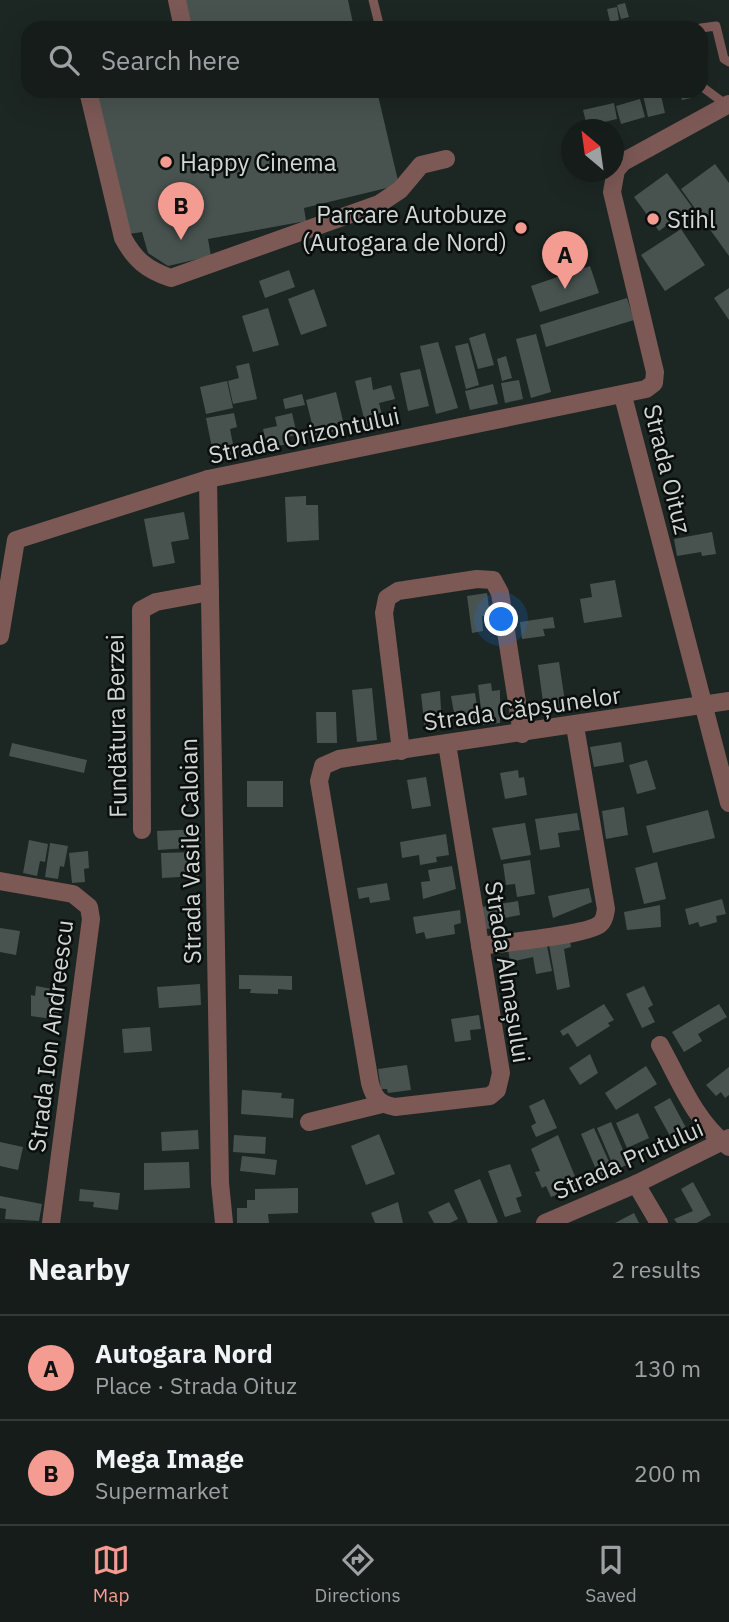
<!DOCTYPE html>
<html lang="en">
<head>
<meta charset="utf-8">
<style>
  :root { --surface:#151c1a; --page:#222927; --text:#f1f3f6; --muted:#9da1a2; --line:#343a39; --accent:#f59c92 }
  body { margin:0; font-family:"IBM Plex Sans",sans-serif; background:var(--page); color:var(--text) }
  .compass { position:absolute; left:561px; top:119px; width:63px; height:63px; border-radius:50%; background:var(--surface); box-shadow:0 7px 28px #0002; rotate:331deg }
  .you { position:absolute; left:502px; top:620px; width:24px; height:24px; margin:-18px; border:5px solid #fff; border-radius:50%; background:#1a73e8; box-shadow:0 0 0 10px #1a73e833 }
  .badge { display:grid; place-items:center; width:46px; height:46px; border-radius:50%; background:var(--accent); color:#111; font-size:23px; font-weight:700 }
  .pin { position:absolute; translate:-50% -58px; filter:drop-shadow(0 2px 4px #0008) }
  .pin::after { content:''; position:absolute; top:37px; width:24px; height:21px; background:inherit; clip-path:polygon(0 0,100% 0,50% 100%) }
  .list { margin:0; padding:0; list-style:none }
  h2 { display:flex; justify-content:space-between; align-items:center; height:91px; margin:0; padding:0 28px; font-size:30px }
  h2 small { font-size:23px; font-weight:400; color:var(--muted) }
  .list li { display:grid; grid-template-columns:46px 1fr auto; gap:21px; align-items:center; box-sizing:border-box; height:105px; padding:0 28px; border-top:2px solid var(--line) }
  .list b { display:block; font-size:26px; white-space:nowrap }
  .list p { margin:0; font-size:23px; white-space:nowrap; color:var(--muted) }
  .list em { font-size:23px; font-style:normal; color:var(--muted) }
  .icon { flex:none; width:38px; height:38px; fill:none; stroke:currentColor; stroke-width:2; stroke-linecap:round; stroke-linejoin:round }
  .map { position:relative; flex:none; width:729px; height:1223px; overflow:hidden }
  .search { position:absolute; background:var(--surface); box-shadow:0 7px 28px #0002; left:21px; right:21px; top:21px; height:77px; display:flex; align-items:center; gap:18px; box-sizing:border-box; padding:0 24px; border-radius:21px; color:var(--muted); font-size:26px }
  .sheet { height:301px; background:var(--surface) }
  nav { display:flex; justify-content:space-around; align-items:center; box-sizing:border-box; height:98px; border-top:2px solid var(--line); background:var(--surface); font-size:19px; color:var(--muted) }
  nav a { display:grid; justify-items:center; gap:4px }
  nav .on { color:var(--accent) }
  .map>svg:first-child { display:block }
  .building { fill:#485350 }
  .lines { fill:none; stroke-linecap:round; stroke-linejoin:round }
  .service { stroke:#7c5955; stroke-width:9 }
  .minor { stroke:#7c5955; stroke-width:18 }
  .tertiary { stroke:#7c5955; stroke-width:18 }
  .poi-dot { fill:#f59c92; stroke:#0a0e0d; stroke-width:2.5 }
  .labels { text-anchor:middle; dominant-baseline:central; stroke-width:5; stroke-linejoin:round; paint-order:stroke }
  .poi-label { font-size:24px; fill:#d0d7d5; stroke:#0a0e0d; text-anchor:start }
  .street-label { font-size:24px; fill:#d0d7d5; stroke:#0a0e0d }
</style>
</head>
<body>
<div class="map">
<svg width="729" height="1223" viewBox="0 0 729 1223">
  <rect width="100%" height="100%" fill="#1c2623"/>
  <g class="building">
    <path d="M184,0H348L354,28H190Z"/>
    <path d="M625,3L629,17L621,19L617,5Z"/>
    <path d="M617,7L619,20L610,22L607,9Z"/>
    <path d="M93,91H377L399,185L304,208L306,221L208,239L211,256L168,266L148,253L142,232L129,234Z"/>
    <path d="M642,91H660L665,113L648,117Z"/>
    <path d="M679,91H689L691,98L682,100Z"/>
    <path d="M640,99L645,117L621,124L616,106Z"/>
    <path d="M614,103L617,119L587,126L583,110Z"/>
    <path d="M715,164L729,183V256L681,189Z"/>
    <path d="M667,173L692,207L659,231L634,197Z"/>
    <path d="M681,229L705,265L665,291L641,255Z"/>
    <path d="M590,266L599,293L540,312L531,286Z"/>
    <path d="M289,270L295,287L265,298L259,281Z"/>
    <path d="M729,288V320L714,298Z"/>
    <path d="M314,289L327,326L301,335L288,299Z"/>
    <path d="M627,298L634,320L546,347L540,325Z"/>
    <path d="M268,308L279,345L253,352L242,316Z"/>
    <path d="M485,333L494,365L478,369L469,338Z"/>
    <path d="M536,334L551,392L531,398L516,339Z"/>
    <path d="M438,342L458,408L436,414L420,346Z"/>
    <path d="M468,343L479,385L466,389L455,346Z"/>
    <path d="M506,356L512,378L502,381L497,359Z"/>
    <path d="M249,363L257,399L233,404L228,381L239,378L236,366Z"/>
    <path d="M420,369L429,406L408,411L400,373Z"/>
    <path d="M371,377L373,390L391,385L395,399L379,403L385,427L367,431L355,381Z"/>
    <path d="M519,380L523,399L505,403L501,383Z"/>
    <path d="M227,381L233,408L206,414L200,387Z"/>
    <path d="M493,384L498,404L470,410L465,391Z"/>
    <path d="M336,392L345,429L315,436L306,400Z"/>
    <path d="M302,394L305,405L285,409L283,399Z"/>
    <path d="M234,413L237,427L230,429L235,454L214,458L206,418Z"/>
    <path d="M292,413L297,435L287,437L288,444L267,448L263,429L277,426L275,417Z"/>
    <path d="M306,496V505H318L319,540L287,542L285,497Z"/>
    <path d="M184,512L189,539L171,542L175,563L153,567L144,519Z"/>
    <path d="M712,532L716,554L702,556L701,552L677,556L674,539Z"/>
    <path d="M615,580L622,617L584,623L580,599L592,597L590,584Z"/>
    <path d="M487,593L490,615L482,616L483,631L472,633L467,596Z"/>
    <path d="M553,617L555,628L543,629L545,636L522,639L520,622Z"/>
    <path d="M559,662L566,708L548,711L547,702H543L538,665Z"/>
    <path d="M491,683L492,691L500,690V723L483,725L478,685Z"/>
    <path d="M372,688L377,740L357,742L352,690Z"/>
    <path d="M440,691L442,728L425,730L421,694Z"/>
    <path d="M475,693L479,720L466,722L464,711L454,713L451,696Z"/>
    <path d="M316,712H336L337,743H317Z"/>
    <path d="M621,742L624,762L594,767L590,747Z"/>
    <path d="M12,743L87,760L84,773L9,756Z"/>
    <path d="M647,760L656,789L637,794L629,765Z"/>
    <path d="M518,770L519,778L524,777L527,795L505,799L500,773Z"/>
    <path d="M426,777L431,806L412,809L407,780Z"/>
    <rect x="247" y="781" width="36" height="26"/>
    <path d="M624,807L628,835L606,839L602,811Z"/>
    <path d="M708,810L715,838L653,853L646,826Z"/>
    <path d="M577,813L580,830L558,833L560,847L540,850L535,819Z"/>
    <path d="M525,823L531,855L501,860L492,828Z"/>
    <path d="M200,829L201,847L158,850L157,831Z"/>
    <path d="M446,834L449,855L436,857L437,862L420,865L419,855L402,858L400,842Z"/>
    <path d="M29,840L48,844L45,862L40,861L37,876L23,873Z"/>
    <path d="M50,843L68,846L64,867L60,866L58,879L45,877Z"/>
    <path d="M88,851L89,868L84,869L85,882L72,883L69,853Z"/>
    <path d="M198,852L199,876L162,878L161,853Z"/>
    <path d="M530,860L535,894L517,897L515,884L506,885L503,864Z"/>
    <path d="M657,862L666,899L644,904L635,868Z"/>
    <path d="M452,866L456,889L423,899L421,882L430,881L428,870Z"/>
    <path d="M387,883L390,900L370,903L369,897L359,899L357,888Z"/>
    <path d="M589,888L592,902L553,918L548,896Z"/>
    <path d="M722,899L726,914L716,916L717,922L700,927L698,922L689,925L685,909Z"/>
    <path d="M518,901L520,915L499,919L501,927L486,929L482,907Z"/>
    <path d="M660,905L661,927L627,930L624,912Z"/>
    <path d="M460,910L461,923L454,925L455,934L426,939L424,932L416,934L413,917Z"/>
    <path d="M0,928L20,931L16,955L0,952Z"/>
    <path d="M569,935L571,947L564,949L570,987L557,990L548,939Z"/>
    <path d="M546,941L552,971L536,974L533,957L510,962L508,948Z"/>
    <path d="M239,975L292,976V990L278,989V994L250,993L251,989H239Z"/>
    <path d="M200,984L201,1005L159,1008L157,987Z"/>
    <path d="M36,986L58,990L56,1000H61L58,1020L31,1016V995L35,996Z"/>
    <path d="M644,986L653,1005L648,1008L655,1022L642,1028L626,994Z"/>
    <path d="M604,1004L614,1020L608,1023L610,1026L577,1047L568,1033L563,1036L560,1031Z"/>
    <path d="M719,1004L727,1017L698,1034L702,1041L684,1052L672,1032Z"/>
    <path d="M479,1015L481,1029L470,1030L471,1040L455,1042L451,1019Z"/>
    <path d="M150,1027L152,1051L124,1053L122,1029Z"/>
    <path d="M590,1054L598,1073L580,1085L569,1068Z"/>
    <path d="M407,1065L411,1090L388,1093L387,1089H381L378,1069Z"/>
    <path d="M646,1066L657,1084L616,1110L605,1093Z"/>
    <path d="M729,1067V1095L725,1098L721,1092L716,1096L706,1085Z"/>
    <path d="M242,1090L282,1093L281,1098L294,1099L293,1118L241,1114Z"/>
    <path d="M670,1098L691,1137L675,1145L654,1107Z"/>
    <path d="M544,1099L557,1128L536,1137L531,1126L536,1123L529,1106Z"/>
    <path d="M638,1113L649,1138L627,1148L616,1123Z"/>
    <path d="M611,1122L629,1164L615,1170L597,1128Z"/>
    <path d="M594,1128L614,1173L600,1179L581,1134Z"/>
    <path d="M198,1130L199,1149L162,1151L161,1132Z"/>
    <path d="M379,1134L395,1174L366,1185L351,1146Z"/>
    <path d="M234,1135L266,1137L265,1154L233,1152Z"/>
    <path d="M558,1135L579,1186L551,1197L546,1186L542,1188L535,1172L540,1171L531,1149Z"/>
    <path d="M0,1142L23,1147L18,1170L0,1166Z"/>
    <path d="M242,1156L277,1160L275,1175L240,1171Z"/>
    <path d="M189,1162L190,1188L144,1190V1163Z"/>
    <path d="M510,1164L522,1196L516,1198L521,1212L505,1217L488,1171Z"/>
    <path d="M480,1179L498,1222L496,1223H468L454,1190Z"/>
    <path d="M693,1182L711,1215L697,1223H677L674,1219L693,1211L681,1189Z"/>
    <path d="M298,1188V1213L268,1214L269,1223H237V1208H247V1200H255V1189Z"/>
    <path d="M80,1189L120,1193L118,1210L93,1207L94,1202L79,1201Z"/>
    <path d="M0,1196L42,1204L39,1221L5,1219L6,1209L0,1208Z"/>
    <path d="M398,1202L403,1223H375L371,1213Z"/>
    <path d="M449,1202L458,1219L450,1223H434L428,1212Z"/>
    <path d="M634,1213L639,1223H615Z"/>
  </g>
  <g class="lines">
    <g class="service">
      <path d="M373,0L380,28"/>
      <path d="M701,28L716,26L724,59L729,62"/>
      <path d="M701,86L728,106"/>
    </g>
    <g class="minor">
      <path d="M177,0L183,28"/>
      <path d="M88,91L123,238C135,260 147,270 171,278L379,204L400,190L421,165L446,159"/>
      <path d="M623,396L729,803"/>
      <path d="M208,479L220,1183L224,1223"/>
      <path d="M447,744L501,1073L497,1090L490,1096L395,1107C379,1104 374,1098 370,1083L319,781L323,766L339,759L729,701"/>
      <path d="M401,751L384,613L387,598L398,591L477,579L493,580L500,593L522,734"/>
      <path d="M142,830L141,610L156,602L210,592"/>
      <path d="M0,881L73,894L89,907L91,919L51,1223"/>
      <path d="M480,946C501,943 588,935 600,924C605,920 605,914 606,909L575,726"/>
      <path d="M660,1045C680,1081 696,1123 729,1147"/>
      <path d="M309,1122L382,1104"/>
      <path d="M636,1184L659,1223"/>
    </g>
    <g class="tertiary">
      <path d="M0,636L16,540L208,479L646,389L654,383L655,372L612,192L616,170L623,162L729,104"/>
      <path d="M545,1223L636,1184L729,1138"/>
    </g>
  </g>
  <g class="poi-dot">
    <circle cx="166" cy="162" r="7"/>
    <circle cx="653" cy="219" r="7"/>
    <circle cx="521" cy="228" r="7"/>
  </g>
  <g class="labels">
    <g class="poi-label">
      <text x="180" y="162">Happy Cinema</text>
      <text x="507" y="214" text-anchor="end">Parcare Autobuze<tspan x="507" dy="28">(Autogara de Nord)</tspan></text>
      <text x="667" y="219">Stihl</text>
    </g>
    <g class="street-label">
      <text transform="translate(304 435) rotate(-12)">Strada Orizontului</text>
      <text transform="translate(668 469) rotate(76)">Strada Oituz</text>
      <text transform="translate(522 708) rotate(-8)">Strada Căpșunelor</text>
      <text transform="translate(116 726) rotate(-91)">Fundătura Berzei</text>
      <text transform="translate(190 851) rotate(-91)">Strada Vasile Caloian</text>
      <text transform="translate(508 972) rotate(81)">Strada Almașului</text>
      <text transform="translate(50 1036) rotate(-83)">Strada Ion Andreescu</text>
      <text transform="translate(628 1159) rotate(-24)">Strada Prutului</text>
    </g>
  </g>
</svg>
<svg class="compass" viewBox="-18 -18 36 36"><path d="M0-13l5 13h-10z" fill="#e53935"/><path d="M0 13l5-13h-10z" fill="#9da1a2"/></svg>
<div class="you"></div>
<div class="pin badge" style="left:565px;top:289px">A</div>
<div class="pin badge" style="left:181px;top:240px">B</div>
<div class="search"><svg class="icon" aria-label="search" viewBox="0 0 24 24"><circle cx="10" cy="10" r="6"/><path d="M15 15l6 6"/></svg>Search here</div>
</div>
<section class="sheet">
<h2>Nearby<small>2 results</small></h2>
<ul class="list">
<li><span class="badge">A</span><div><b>Autogara Nord</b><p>Place · Strada Oituz</p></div><em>130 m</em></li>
<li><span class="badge">B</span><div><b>Mega Image</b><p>Supermarket</p></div><em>200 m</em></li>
</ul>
</section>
<nav>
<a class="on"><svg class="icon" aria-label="map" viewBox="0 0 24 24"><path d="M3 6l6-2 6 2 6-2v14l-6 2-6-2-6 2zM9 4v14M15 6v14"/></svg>Map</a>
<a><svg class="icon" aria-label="directions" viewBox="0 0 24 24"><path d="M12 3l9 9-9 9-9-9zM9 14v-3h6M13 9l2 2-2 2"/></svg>Directions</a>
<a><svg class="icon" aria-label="saved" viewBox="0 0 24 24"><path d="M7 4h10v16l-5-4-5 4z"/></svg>Saved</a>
</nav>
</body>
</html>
